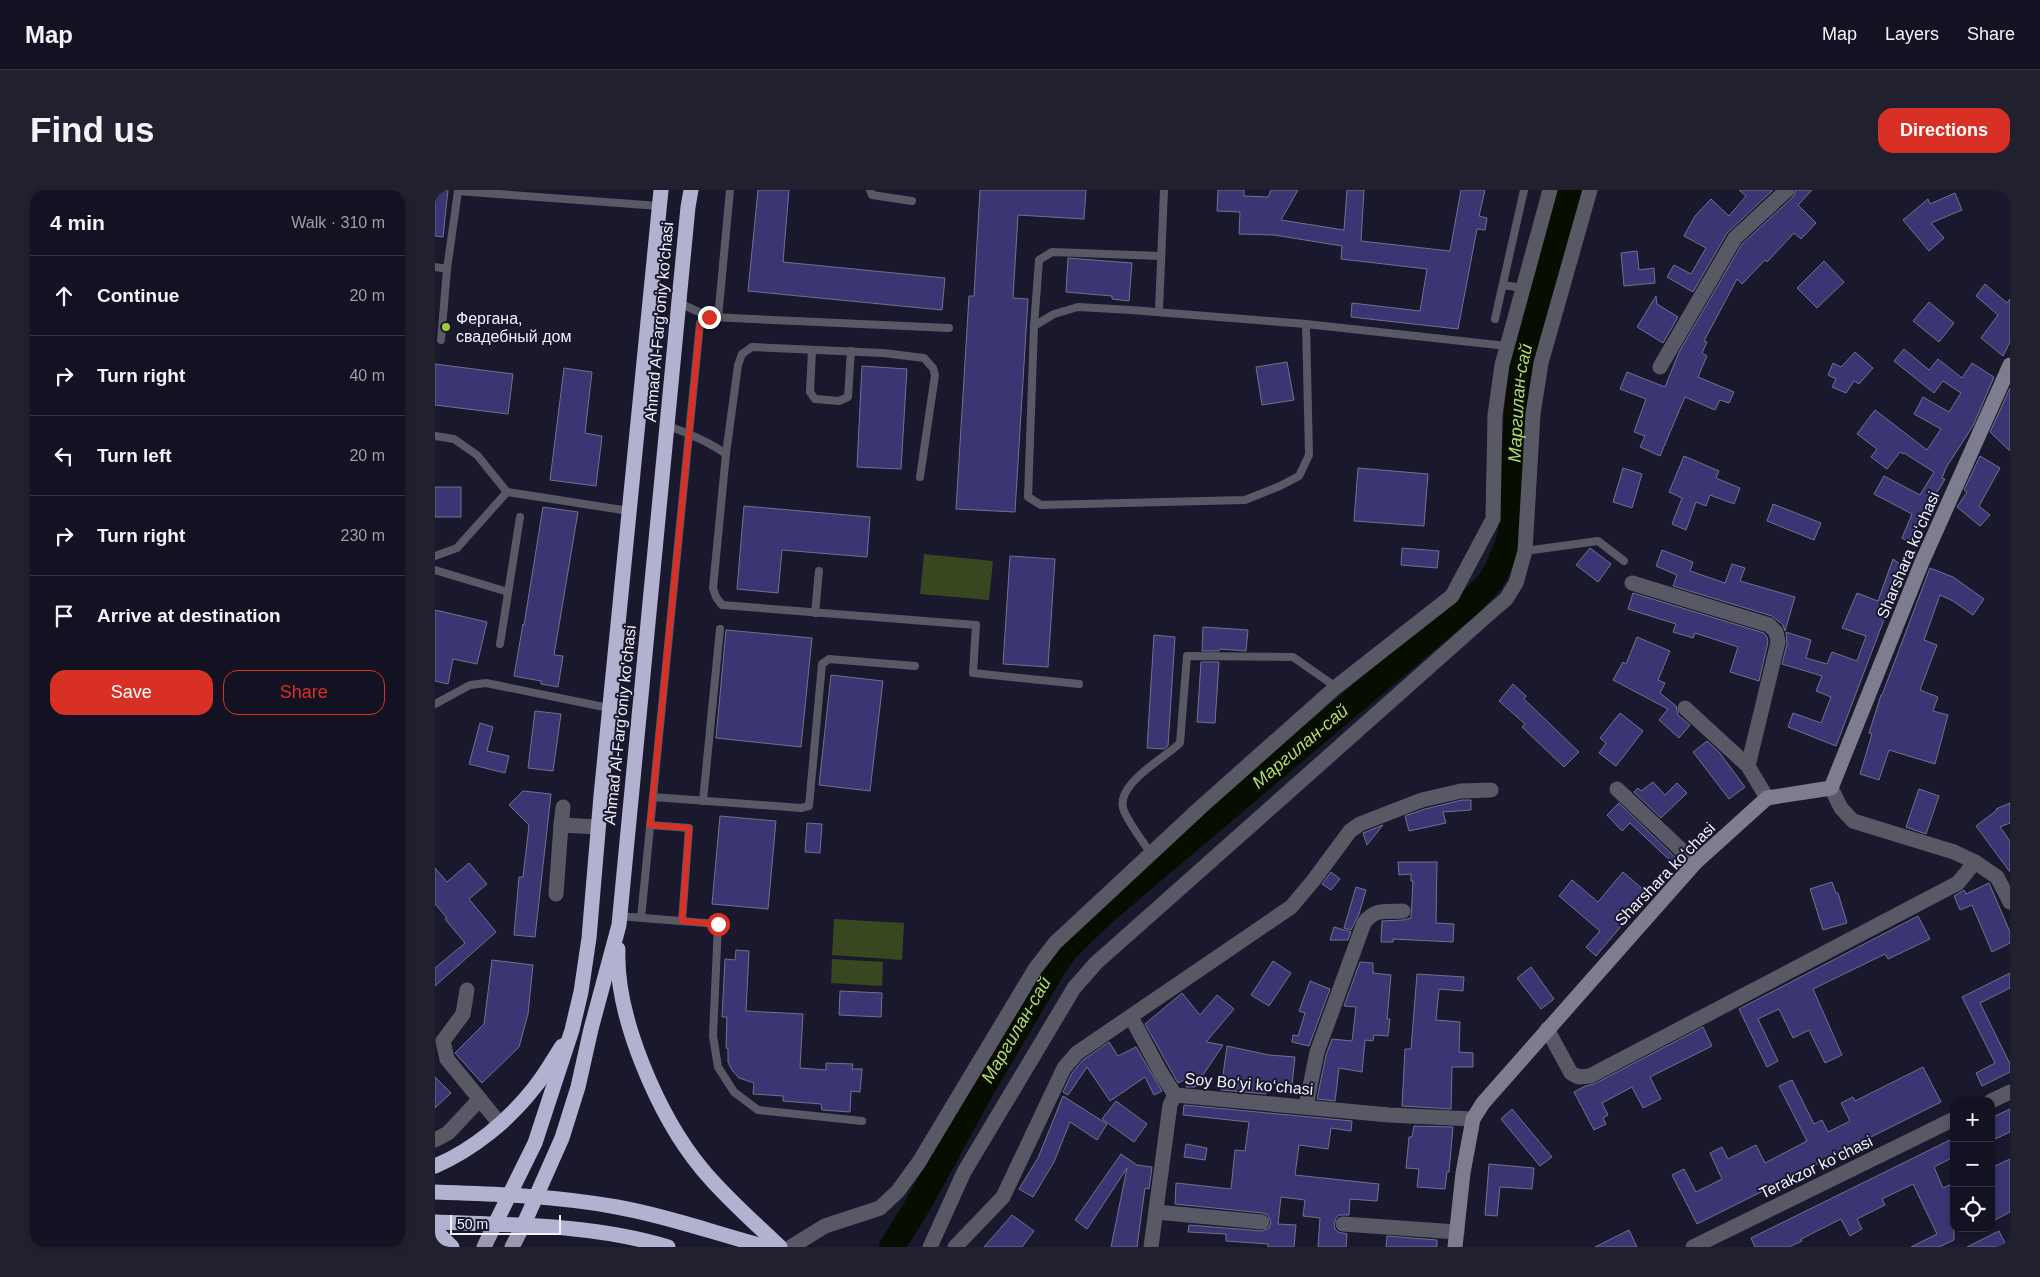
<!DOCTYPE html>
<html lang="en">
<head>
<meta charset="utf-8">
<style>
  :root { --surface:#131222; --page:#20202f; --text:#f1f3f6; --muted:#9d9ea5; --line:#323240; --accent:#d93025 }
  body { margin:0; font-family:Arial,sans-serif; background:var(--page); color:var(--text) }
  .controls { position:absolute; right:15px; bottom:15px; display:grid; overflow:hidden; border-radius:10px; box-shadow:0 2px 8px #0003 }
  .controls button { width:45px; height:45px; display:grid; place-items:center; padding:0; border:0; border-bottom:1px solid var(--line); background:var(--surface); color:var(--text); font:25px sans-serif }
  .scale { position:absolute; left:15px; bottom:12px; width:111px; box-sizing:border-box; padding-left:5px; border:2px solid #f1f1fd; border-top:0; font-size:14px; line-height:18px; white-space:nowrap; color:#f1f1fd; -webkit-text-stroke:4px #19182d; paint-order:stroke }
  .stop { position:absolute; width:15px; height:15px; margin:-11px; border:4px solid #d93025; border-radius:50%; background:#fff }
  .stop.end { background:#d93025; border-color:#fff; box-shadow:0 1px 5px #0008 }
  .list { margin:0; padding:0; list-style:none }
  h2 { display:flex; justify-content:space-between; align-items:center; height:65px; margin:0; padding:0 20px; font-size:21px }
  h2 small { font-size:16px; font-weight:400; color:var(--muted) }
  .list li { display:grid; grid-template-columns:32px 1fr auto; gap:15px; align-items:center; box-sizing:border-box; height:80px; padding:0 20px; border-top:1px solid var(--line) }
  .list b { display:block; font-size:19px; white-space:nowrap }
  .list em { font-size:16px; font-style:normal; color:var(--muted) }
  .actions { display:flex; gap:10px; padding:15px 20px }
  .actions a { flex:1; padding:11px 0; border:1px solid var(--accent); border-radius:15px; text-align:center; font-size:18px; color:var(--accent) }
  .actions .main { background:var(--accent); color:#fff }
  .icon { flex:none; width:28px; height:28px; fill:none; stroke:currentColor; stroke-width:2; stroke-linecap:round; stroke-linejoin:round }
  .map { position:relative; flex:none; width:1575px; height:1057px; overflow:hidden; border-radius:15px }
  header { display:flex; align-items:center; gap:30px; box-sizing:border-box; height:70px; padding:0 25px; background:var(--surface); border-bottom:1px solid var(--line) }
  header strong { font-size:24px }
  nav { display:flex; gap:28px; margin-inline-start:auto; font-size:18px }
  .intro { display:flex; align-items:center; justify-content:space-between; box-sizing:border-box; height:120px; padding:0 30px }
  h1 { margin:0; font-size:35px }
  .button { padding:12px 22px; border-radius:15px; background:var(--accent); color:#fff; font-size:18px; font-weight:700 }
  main { display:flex; gap:30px; padding:0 30px }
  aside { flex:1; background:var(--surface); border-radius:15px; box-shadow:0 2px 8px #0003 }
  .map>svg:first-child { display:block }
  .green { fill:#384720 }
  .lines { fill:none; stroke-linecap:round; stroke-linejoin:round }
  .river { stroke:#070e00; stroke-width:26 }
  .building { fill:#3c3574; stroke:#72718c }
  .lane { stroke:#595965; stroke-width:8 }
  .street { stroke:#595965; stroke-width:15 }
  .secondary { stroke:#7d7d8f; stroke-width:15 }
  .primary { stroke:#9998b0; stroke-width:15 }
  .highway { stroke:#b2b1cf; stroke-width:15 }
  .route { stroke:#d93025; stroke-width:6 }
  .poi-dot { fill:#9acb34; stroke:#19182d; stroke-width:2 }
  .labels { text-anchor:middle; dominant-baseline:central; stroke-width:4; stroke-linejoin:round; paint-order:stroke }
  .poi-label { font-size:16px; fill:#f1f1fd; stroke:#19182d; text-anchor:start }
  .street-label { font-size:16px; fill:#f1f1fd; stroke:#19182d }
  .water-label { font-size:18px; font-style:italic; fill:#b3d975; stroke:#19182d }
</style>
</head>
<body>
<header>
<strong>Map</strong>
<nav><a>Map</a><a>Layers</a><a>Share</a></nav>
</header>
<div class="intro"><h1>Find us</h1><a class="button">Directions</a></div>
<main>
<aside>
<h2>4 min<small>Walk · 310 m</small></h2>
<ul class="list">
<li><svg class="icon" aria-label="ahead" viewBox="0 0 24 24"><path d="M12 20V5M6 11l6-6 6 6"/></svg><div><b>Continue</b></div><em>20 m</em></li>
<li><svg class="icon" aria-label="right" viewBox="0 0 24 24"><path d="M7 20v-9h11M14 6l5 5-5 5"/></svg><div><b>Turn right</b></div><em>40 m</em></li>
<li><svg class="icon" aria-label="left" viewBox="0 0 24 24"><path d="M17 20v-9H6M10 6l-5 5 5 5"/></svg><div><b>Turn left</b></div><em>20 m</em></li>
<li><svg class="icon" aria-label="right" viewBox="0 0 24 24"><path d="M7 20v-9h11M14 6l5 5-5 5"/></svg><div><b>Turn right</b></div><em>230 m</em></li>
<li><svg class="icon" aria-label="arrive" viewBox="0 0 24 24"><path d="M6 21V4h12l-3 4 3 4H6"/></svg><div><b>Arrive at destination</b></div></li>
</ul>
<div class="actions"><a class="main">Save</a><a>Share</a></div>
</aside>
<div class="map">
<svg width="1575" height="1057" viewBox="0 0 1575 1057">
  <rect width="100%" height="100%" fill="#19182d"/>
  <g class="green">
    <path d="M489,364L558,371L554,410L485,404Z"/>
    <path d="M399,729L469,733L467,770L397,765Z"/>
    <path d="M397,769L448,772L447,796L396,793Z"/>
  </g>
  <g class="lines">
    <path class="river" id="s1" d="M457,1057L484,1013L547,898L620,774L632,758L669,722L1036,412L1055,392L1062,380L1073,354L1076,340L1084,187L1095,139L1135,0"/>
  </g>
  <g class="building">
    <path d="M0,0H13L8,47L0,46Z"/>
    <path d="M323,0H354L348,72L510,88L507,120L313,101Z"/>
    <path d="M545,0H651L649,29L583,25L578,108L593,109L580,322L521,319L534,106H539Z"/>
    <path d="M783,0H809V6L833,7L836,0H863L846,30L909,40L912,0H929L926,51L1015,61L1026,0H1050L1044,26L1052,28L1050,40L1042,39L1023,139L916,127L917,113L985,121L992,79L906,69L907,56L839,45L804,44L805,22L782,21Z"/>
    <path d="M1304,0H1338L1292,43L1258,102L1232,87L1239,75L1256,84L1271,58L1249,46L1260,26L1276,9L1294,26L1311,6Z"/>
    <path d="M1361,0H1377L1363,15L1381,33L1366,49L1359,43L1332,72L1330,70L1307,94L1302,89L1269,151L1272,152L1267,163L1272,166L1263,187L1299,202L1294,213L1285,210L1280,220L1250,207L1225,266L1205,257L1210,246L1199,242L1211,209L1185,199L1192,182L1230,197L1244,162L1307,54L1358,7Z"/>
    <path d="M1520,3L1527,20L1496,33L1509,48L1494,61L1468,30L1493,9L1495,14Z"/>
    <path d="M1202,61L1204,80L1219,78L1220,93L1189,96L1186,63Z"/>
    <path d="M633,68L697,73L694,111L677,109V106L631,102Z"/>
    <path d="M1389,71L1409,92L1382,118L1362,98Z"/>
    <path d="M1550,94L1572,113L1575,109V152L1568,166L1546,148L1563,125L1541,106Z"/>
    <path d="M1221,106L1222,114L1243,127L1228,153L1202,137Z"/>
    <path d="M1494,112L1519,133L1504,152L1478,131Z"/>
    <path d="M1469,159L1494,180L1503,169L1527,188L1537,173L1559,187L1538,236L1512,276L1507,288L1510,289L1503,301H1502L1473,352L1467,348L1477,324L1439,304L1449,286L1485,305L1499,282L1469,263L1468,264L1465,262L1452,279L1436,267L1442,259L1422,244L1440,220L1492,260L1506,239L1479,224L1488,207L1514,222L1526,203L1508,191L1499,203L1459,171Z"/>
    <path d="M1420,162L1438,178L1424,194L1419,191L1411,203L1397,197L1401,189L1393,185L1398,173L1406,177Z"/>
    <path d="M852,172L859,210L827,215L821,177Z"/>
    <path d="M0,174L78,184L73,224L0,215Z"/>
    <path d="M427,176L472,179L466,279L422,277Z"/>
    <path d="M129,178L157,182L150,243L167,246L161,296L115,290Z"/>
    <path d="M1575,198V261L1555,242Z"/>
    <path d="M1249,266L1284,281L1281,288L1305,298L1299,314L1275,305L1271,316L1261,312L1251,340L1237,334L1247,308L1234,302Z"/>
    <path d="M1545,266L1565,278L1544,316L1555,325L1545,336L1522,317L1532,302L1529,300Z"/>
    <path d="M923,278L993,284L989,336L919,331Z"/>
    <path d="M1188,278L1207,284L1197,318L1178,312Z"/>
    <rect x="0" y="297" width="26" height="30"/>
    <path d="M1338,314L1386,333L1379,350L1332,331Z"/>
    <path d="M309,316L435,327L432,367L347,360L343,403L302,399Z"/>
    <path d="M108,317L143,322L119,465L128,466L123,497L106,494V491L79,486L88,434L89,435Z"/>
    <path d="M967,358L1004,361L1002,378L966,375Z"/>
    <path d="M1155,358L1176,374L1163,392L1141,375Z"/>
    <path d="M1227,360L1258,372L1255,381L1290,393L1297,374L1310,378L1305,391L1360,407L1350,441L1348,435L1337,426L1238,396L1242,385L1221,376Z"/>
    <path d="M575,366L620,369L613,477L568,474Z"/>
    <path d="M1458,369L1469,377L1401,556L1353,537L1358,523L1386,533L1396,507L1381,501L1387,486L1347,474L1352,454L1351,442L1376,450L1371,468L1392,474L1397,462L1422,471L1431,446L1407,438L1422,403L1443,411Z"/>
    <path d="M1495,378L1518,387L1549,409L1538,425L1518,411L1505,405L1489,450L1502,455L1485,500L1503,507L1498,521L1513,525L1500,574L1454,560L1444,590L1425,584L1437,544L1434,543L1446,505H1447Z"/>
    <path d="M1198,403L1329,443L1332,447L1333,452L1324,491L1295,482L1303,457L1260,443L1258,448L1238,442L1241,434L1193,419Z"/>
    <path d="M0,420L52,432L42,474L18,469L13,494L0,491Z"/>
    <path d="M768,437L813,440L811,461L785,459L784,461H767Z"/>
    <path d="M291,440L377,448L366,557L281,548Z"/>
    <path d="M719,445L740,447L733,556L729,559L712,558Z"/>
    <path d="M1202,447L1235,461L1223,490L1230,493L1225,503L1241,516L1243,525L1255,535L1244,548L1224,530L1233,519L1178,490L1188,472L1191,474Z"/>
    <path d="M766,472H784L780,533L762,532Z"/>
    <path d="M396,485L448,491L435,601L384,595Z"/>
    <path d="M1078,494L1091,506L1089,509L1144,562L1129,577L1087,537L1090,534L1064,511Z"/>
    <path d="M100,521L126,524L118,581L93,578Z"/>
    <path d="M1185,523L1208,541L1181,576L1164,563L1171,553L1165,548Z"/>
    <path d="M45,533L58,537L52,561L74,566L70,583L34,574Z"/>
    <path d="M1272,551L1284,562L1310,597L1294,609L1258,562Z"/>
    <path d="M1218,592L1230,605L1242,593L1252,603L1226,628L1199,602L1203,598L1206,601Z"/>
    <path d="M1484,599L1504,606L1491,644L1471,637Z"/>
    <path d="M88,601L116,604L100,747L79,745L84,687H88L94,635L74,615Z"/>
    <path d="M1027,610H1036V620L1008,622L1011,633L974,641L970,626L990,619Z"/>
    <path d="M1184,613L1246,673L1242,677L1195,633L1187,641L1172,625Z"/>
    <path d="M1575,613V633L1565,637L1575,651V682L1541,636L1562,620L1561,619Z"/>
    <path d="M285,626L341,631L333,719L277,714Z"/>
    <path d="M372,633L387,634L385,663L370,662Z"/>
    <path d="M948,635L932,655L928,643Z"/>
    <path d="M963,672H1002L1001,733L1019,734L1018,752L958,749V752H946L947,731L968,730L976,728L978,691H976V684L964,685Z"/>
    <path d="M34,673L52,694L34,709L61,742L0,796V778L30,753L10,729L12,728L0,714V678L12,692Z"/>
    <path d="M896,682L905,689L896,700L887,694Z"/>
    <path d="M1188,682L1210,701L1184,731L1188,734L1161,766L1151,757L1165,741L1124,706L1137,690L1163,712Z"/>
    <path d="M1397,692L1401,703H1403L1412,733L1388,740L1375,699Z"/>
    <path d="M1554,693L1575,742V753L1557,762L1537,715L1525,720L1519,706L1529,700L1531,704Z"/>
    <path d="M921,697L931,700L924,724L916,740L909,738Z"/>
    <path d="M1483,726L1495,749L1453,769L1450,764L1378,799L1407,865L1390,873L1374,840L1358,848L1344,819L1323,829L1343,871L1332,877L1304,819Z"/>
    <path d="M899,737L916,742L913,750H895Z"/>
    <path d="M301,760L314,761L311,821L368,824L365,878L391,880V873L418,874L417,879H427L425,902L416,901L415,922L387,920L386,914L348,911V906L318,904L319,893L304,888L297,880L293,872V859L291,858L292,827H287L290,769L300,770Z"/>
    <path d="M57,770L98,775L93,824L84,857L47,893L20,863L49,834Z"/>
    <path d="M838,771L856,783L834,816L816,805Z"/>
    <path d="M925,772L938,773V783L956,785L952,829H955L953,846L939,845L938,851L930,850L927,882L904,878L900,911L882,909L891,865L897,849L917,851L921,817L909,816Z"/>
    <path d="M1096,777L1119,809L1106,819L1082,788Z"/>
    <path d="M1575,783V798L1545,813L1575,874V882L1547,896L1541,883L1560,873L1527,807Z"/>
    <path d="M982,784L1029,787L1028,801L1004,799L1001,830L1025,832L1024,862L1038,863V877H1017L1016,919L967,916L970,859H976Z"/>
    <path d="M875,791L895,799L874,856L857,852L858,845L863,846L870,823L864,821Z"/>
    <path d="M405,801L447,803L446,827L404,825Z"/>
    <path d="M747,803L765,825L782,805L799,819L771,852L788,855L760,897H751L752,889L743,893L710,834Z"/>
    <path d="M1268,837L1277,856L1215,887L1226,909L1208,918L1197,897L1167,913L1173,925L1168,928L1171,934L1159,940L1139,902L1150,896L1159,894Z"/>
    <path d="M674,852L683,866L701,857L727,901L719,905L710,887L675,911L652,877L633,905L628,902L637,883L648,870Z"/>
    <path d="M792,856L834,865L860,867L857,895L832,893L831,904L786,900Z"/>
    <path d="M1488,877L1506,912L1262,1034L1237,985L1249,979L1261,1002L1287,989L1275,963L1287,957L1293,969L1321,955L1330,973L1372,951L1344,896L1357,890L1379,934L1387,930L1393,942L1415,931L1406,913L1418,907L1420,911Z"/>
    <path d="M0,887L16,903L0,918Z"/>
    <path d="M628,906L672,934L662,950L635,932L619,972L598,1007L584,999L603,968Z"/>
    <path d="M681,911L712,934L699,952L667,929Z"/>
    <path d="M749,915L917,931L916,941L896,938L893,959L864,955L860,985L944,994L942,1011L915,1009L914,1025H904L901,1028L899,1034L900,1039L903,1042L912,1044L911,1057H883L885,1028L868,1026L870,1010L846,1007L843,1034L861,1035L859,1057H833V1054L791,1051V1044L753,1042L754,1035L827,1041L834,1038L836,1032L833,1025L828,1023L740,1014L741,993L796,999L800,960L810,961L814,932L748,925Z"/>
    <path d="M1077,919L1117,967L1105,976L1066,929Z"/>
    <path d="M1575,919V942L1556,951V928Z"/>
    <path d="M979,936L1018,937L1014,982H1012L1010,999L982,997L984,979L971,978L974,947H977Z"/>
    <path d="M1519,948V967L1499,977L1508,998L1519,993V1050L1504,1057H1476L1502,1044L1478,994L1447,1009L1450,1015L1422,1029L1427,1039L1415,1046L1406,1029L1366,1049L1367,1051L1354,1057H1320L1316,1048Z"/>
    <path d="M751,954L772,958L770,970L749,967Z"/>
    <path d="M686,964L702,975L717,977L714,999L710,998L702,1057H676L692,978L652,1039L640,1030Z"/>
    <path d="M1575,969V1022L1560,1030L1556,1023V978Z"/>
    <path d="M1054,974L1099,978L1097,999L1065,997L1062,1026L1050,1025Z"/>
    <path d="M577,1025L599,1041L587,1057H549Z"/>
    <path d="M1194,1040L1202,1057H1160Z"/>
    <path d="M1564,1041L1572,1057H1532Z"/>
    <path d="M952,1046L1002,1050V1057H951Z"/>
  </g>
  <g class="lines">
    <g class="lane">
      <path d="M435,0L437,5L477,11"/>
      <path d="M726,66L617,62L604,70L599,136L593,307L606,315L810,310L845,296L864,286L874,265L871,134"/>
      <path d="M0,77L12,79L23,1L224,16"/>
      <path d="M1068,95L1088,98"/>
      <path d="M244,113L275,127"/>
      <path d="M724,121L729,0"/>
      <path d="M283,128L295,0"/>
      <path d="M1060,129L1089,0"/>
      <path d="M599,136L619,124L643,117L696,120L871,134L1072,156"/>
      <path d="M6,150L12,79"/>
      <path d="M377,160L375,202L380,209L404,211L413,207L416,161"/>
      <path d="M233,236C253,243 274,252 291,264L278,398L281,407L287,415L541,435L538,483L644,494"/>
      <path d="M0,246L19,249L42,265L72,302L194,321"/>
      <path d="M291,264L303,175L307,164L317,157L448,163L489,168L498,178L500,185L485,287"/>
      <path d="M1090,361L1163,351L1189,371"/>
      <path d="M0,366L22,358L72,302"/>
      <path d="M0,380L73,402"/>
      <path d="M380,423L384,381"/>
      <path d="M65,454L85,327"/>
      <path d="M0,514L35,495L51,493L174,518"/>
      <path d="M218,607L366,618L374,616L387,474L394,469L480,476"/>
      <path d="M268,611L285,439"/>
      <path d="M215,635L254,638L247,731"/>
      <path d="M716,664C707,650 695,635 689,621C678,595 730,568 745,553L752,466L858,467L901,497"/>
      <path d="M183,726L283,734L278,846L283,877L299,902L323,920L427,931"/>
      <path d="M206,728L265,133L275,127L514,138"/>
    </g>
    <g class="street">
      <path d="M1225,177L1300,48L1352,0"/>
      <path d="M1197,393L1334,435L1341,442L1343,452L1313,576"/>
      <path d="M1250,518L1313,576L1332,608"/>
      <path d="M1396,598L1406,618L1418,631L1519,662L1540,672L1562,687L1575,712"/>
      <path d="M1182,599L1260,673"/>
      <path d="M128,617L126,635L163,637"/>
      <path d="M121,704L126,635"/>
      <path d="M32,800L28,824L8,851L12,869L65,934"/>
      <path d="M696,827L726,883L740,905"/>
      <path d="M1112,839L1136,883L1144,887L1155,886L1523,693L1540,672"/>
      <path d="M1556,911L1575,902"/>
      <path d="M871,916L882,862L929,733C940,718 951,722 968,721"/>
      <path d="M0,950L13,943L45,909"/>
      <path d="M721,1022L827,1032"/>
      <path d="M908,1034L1022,1042"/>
      <path d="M356,1057L390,1036L445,1018L463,1001L484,972L600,779L620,753L766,617L901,497L1017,406L1058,329L1060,225L1067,175L1115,0"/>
      <path d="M495,1057L529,982L639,798L661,773L1056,422L1071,409L1081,393L1090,361L1098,224L1106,173L1155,0"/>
      <path d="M520,1057L568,1007L629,878L642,863L856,717L878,691L915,641L925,634L987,610L1026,601L1056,600"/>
      <path d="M716,1057L735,915L740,905L954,925L1038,929"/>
      <path d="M1258,1057L1519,929"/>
    </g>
    <path class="secondary" d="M1020,1057L1028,983L1038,929L1048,913L1260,673L1332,608L1396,598L1487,372L1575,175"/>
    <g class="primary">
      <path d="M49,1057L60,1034"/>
      <path d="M77,1057L88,1036"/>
    </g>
    <g class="highway">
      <path d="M183,759C180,827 224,927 267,979C290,1007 319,1032 345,1057"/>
      <path d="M0,976C38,960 74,930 99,898C110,885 118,870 127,856"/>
      <path d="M0,1002C61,1004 122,1006 182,1017C233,1026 282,1044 332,1057"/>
      <path d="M0,1032C78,1035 158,1034 233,1057"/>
      <path d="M60,1034L100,953L137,840L146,802L154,748L166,606L226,0"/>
      <path d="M88,1036L127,948L143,897L156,839L184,735L253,17L256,0"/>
      <path d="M0,1043L5,1045L17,1057"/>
    </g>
  </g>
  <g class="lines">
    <path class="route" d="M274,127L265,133L215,635L254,638L247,731L283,734"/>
  </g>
  <circle class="poi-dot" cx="11" cy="137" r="5"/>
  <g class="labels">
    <g class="poi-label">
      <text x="21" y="128">Фергана,<tspan x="21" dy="18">свадебный дом</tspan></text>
    </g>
    <g class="street-label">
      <text transform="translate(224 132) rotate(-85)">Ahmad Al-Farg'oniy ko'chasi</text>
      <text transform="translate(1473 365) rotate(-67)">Sharshara koʻchasi</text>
      <text transform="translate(185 535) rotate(-84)">Ahmad Al-Farg'oniy ko'chasi</text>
      <text transform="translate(1230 684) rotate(-46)">Sharshara koʻchasi</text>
      <text transform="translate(814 894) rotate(5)">Soy Boʻyi koʻchasi</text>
      <text transform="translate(1381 977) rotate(-26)">Terakzor koʻchasi</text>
    </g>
    <g class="water-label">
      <text stroke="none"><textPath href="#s1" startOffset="1090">Маргилан-сай</textPath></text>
      <text stroke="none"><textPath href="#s1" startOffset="655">Маргилан-сай</textPath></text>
      <text stroke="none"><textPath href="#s1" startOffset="250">Маргилан-сай</textPath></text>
    </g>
  </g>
</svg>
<div class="controls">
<button>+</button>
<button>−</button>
<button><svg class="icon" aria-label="locate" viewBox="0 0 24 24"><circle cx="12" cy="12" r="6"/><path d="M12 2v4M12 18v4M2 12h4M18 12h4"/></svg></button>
</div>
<div class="scale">50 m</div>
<div class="stop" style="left:283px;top:734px"></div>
<div class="stop end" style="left:274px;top:127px"></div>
</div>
</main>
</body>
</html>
